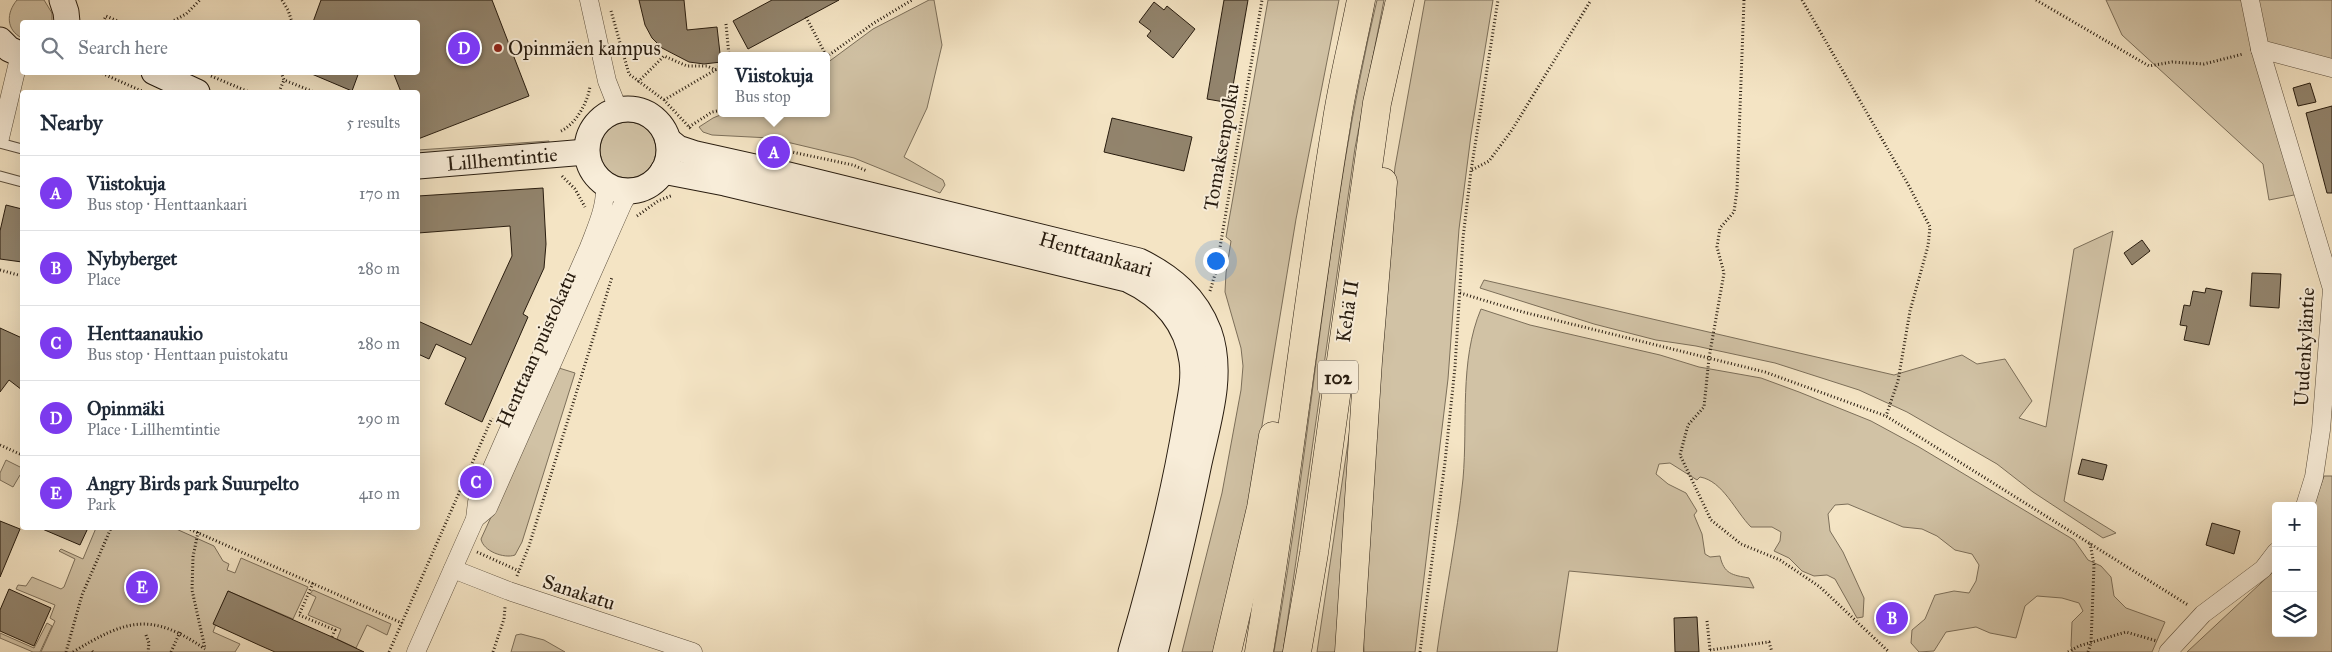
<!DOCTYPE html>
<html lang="en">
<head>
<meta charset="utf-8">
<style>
  :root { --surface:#fff; --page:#f6f6f7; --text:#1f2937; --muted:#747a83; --line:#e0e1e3; --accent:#7c3aed }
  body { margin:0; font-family:"IM FELL Great Primer",serif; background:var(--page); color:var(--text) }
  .controls { position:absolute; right:15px; bottom:15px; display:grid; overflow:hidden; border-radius:5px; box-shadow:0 5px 20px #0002 }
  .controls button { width:45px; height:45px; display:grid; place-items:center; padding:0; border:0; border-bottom:1px solid var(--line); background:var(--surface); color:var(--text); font:25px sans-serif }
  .you { position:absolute; left:1215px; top:260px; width:18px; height:18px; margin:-12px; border:4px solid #fff; border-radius:50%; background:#1a73e8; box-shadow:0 0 0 8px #1a73e833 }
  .badge { display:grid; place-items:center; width:32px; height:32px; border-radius:50%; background:var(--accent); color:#fff; font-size:16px; font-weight:700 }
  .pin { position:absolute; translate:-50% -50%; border:2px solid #fff; box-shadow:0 1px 5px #0006 }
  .popup { position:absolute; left:718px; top:52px; width:112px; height:65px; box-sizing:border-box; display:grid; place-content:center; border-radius:5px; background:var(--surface); filter:drop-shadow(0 1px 4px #0005); font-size:16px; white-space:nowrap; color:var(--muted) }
  .popup b { font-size:19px; color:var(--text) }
  .popup::after { content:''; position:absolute; left:50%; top:100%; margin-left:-10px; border:10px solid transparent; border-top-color:var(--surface) }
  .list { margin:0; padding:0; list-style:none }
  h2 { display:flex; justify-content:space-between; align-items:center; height:65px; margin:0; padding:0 20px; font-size:21px }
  h2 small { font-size:16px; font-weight:400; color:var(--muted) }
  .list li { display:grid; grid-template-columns:32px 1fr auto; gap:15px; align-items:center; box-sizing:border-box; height:75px; padding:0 20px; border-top:1px solid var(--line) }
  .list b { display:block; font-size:19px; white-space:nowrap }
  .list p { margin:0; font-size:16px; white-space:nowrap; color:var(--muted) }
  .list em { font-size:16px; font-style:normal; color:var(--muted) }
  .icon { flex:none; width:28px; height:28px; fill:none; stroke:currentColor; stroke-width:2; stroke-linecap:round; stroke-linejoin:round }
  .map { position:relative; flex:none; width:2332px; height:652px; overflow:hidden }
  .search { position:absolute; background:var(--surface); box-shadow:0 5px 20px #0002; left:20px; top:20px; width:400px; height:55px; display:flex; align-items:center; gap:12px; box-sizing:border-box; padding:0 18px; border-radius:5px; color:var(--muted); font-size:19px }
  .panel { position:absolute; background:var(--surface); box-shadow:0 5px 20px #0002; left:20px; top:90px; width:400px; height:440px; border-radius:5px }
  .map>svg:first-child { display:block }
  .green { fill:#d1c2a5; stroke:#7c6f5a }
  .building { fill:#92846d; stroke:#281c0f }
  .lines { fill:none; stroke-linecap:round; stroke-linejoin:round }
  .service-casing { stroke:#5b4e3c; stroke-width:11 }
  .minor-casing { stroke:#5b4e3c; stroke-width:19 }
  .secondary-casing { stroke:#281c0f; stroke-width:27 }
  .trunk-casing { stroke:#281c0f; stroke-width:29 }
  .path { stroke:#281c0f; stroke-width:3; stroke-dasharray:1 2.5; stroke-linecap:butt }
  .service { stroke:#f8edd9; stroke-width:9 }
  .minor { stroke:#f8edd9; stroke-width:18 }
  .secondary { stroke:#f8edd9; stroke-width:25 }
  .trunk { stroke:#f4e4c4; stroke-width:28 }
  .poi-dot { fill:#8f2418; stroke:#f8edd9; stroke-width:2 }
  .labels { text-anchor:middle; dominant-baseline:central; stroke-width:4; stroke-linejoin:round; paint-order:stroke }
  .shield { fill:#f8edd9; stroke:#665b4c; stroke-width:1 }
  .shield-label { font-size:19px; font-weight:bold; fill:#281c0f }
  .poi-label { font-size:20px; fill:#281c0f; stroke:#f8edd9; text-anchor:start }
  .street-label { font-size:20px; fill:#281c0f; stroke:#f8edd9 }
</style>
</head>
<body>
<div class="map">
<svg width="2332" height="652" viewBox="0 0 2332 652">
  <rect width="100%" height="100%" fill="#f4e4c4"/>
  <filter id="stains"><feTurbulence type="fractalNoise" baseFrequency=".004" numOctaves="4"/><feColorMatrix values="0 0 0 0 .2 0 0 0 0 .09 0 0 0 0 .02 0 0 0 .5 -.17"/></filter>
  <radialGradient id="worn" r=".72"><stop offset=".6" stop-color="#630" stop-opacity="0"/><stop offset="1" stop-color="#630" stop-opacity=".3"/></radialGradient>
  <g class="green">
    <path d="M17,0H44L52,13V22H22V38C6,30 6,13 17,0Z"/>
    <path d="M929,0H934L942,45L927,108L904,157L943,180L945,185L940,193L854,158L770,138L712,135L703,132L699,127L713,118L725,113H826L827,63L873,29Z"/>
    <path d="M1268,0H1339L1296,219L1245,529L1215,652H1182L1222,493L1241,390L1243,366L1241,348L1225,292L1226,273L1231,241L1226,237Z"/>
    <path d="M1377,0H1384L1355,148L1283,652H1274C1313,435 1326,214 1377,0Z"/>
    <path d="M1425,0H1493L1471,135L1459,229L1448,379L1415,652H1364L1363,619L1387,244L1395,167Z"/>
    <path d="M2106,0H2332V68L2261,49L2304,193L2269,200L2263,164L2122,35Z"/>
    <circle cx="628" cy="150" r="28"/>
    <path d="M549,141V146L418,155V150Z"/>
    <path d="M2113,231L2064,501L2116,533L2103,538L2033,492L1997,464L1907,412L1859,390L1775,363L1696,346L1656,340L1594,324L1480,288L1484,280L1894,375L1962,355L1977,364L2005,359L2032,401L2019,418L2046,427L2074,249Z"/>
    <path d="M1481,309L1530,325L1660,355L1699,367L1761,378L1799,392L1871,421L1919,447L2074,540L2088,560L2101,566L2111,577L2114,596L2126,608L2165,622L2152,652H2073L2071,646L2072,622L2083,611L2079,603L2062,598L2037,596L2025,606L2016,638L1990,633L1976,627L1946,632L1934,651L1919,652L1911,643L1912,630L1925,619L1935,595L1954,591L1969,593L1976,581L1979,565L1972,554L1955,550L1937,536L1922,529L1903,527L1848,504L1835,505L1828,514L1830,531L1843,552L1864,598L1863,617L1857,618L1835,579L1827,575L1814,576L1802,571L1789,558L1774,551L1780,541L1781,532L1772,527H1751C1735,511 1723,481 1700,477L1697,480L1670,463L1659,464L1656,474L1668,484L1686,493L1697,511L1694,515L1702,534L1705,554L1710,557L1720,556C1724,574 1732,575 1749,578L1754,588L1569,571L1557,652H1437C1445,594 1457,537 1463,479C1468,423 1459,361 1481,309Z"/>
    <path d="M559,368L575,373L522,542L515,555C504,559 483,551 481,539Z"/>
    <path d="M1354,402L1340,652H1317Z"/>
    <path d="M6,460L22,468V475H20L13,487L0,480V473Z"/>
    <path d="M2324,476H2332V652H2187L2276,569V633H2313V508Z"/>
    <path d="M96,528H174L214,546L223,561L229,564L227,570L235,573L241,558L308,587L293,619L228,591L213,632L240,644L235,652H41L55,621L50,618L55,605L16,589L18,585L26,586L32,577L61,589L64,587L75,559L59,551L61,549L83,559Z"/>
    <path d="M313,590L391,624L387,635L367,625L356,648L337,639L341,629L308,615L316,597L310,594Z"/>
    <path d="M47,623L52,626L40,652H33L0,638V633L34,648Z"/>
    <path d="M521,634L544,640L565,652H511L516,635Z"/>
  </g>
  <g class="building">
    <path d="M321,0H492L529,96L418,139V92H401L393,72H418V22H313Z"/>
    <path d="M639,0H684L687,30L717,27L721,62L704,64L689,62L662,48L652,38L645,25Z"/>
    <path d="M772,0H839L748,49L733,21Z"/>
    <path d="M1224,0H1248L1230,103L1207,99Z"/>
    <path d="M1154,2L1164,10L1167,6L1195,29L1173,58L1147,36L1151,31L1139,22Z"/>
    <path d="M307,72H359L352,91Z"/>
    <path d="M2310,83L2316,102L2298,106L2293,88Z"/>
    <path d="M2332,106V193H2327L2306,113Z"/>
    <path d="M1112,118L1192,137L1184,171L1104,152Z"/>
    <path d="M543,188L546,244L544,268L523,314L528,317L482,422L445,404L466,358L436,344L429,359L418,354V321L471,345L512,256L510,226L418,233V196Z"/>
    <path d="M6,205L22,209V262L0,259V231Z"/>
    <path d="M2142,240L2150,251L2132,265L2124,253Z"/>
    <path d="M2252,273L2281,274L2279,308L2250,306Z"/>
    <path d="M2206,288L2222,291L2209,345L2184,340L2187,326L2180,325L2184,305L2190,306L2193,291L2205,293Z"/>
    <path d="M0,328L22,338V390L9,380L0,392Z"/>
    <path d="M2082,459L2107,465L2103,480L2078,474Z"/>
    <path d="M0,521L20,529L0,577Z"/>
    <path d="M2212,523L2240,531L2234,554L2206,545Z"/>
    <path d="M40,528H88L80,545Z"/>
    <path d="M9,589L51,608L34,646L0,631V610Z"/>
    <path d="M228,591L332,637L364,652H275L259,645L213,624Z"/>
    <path d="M1697,617L1699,652H1675L1674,618Z"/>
  </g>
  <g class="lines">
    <defs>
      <g id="service">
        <path d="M0,143L22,149"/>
        <path d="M0,176L22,182"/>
      </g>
      <g id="minor">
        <path d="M589,0L607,81L618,109"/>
        <path d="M2250,0L2260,49L2332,68"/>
        <path d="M2260,49L2332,289L2321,430L2314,477L2305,506"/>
        <path d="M0,138L20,54"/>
        <path d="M475,519L488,508L623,203L630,191"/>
        <path d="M453,569L509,591L693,652"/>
        <path d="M416,652L475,519L477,502L589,247C597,226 606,207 605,185"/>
        <path d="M2168,652L2203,614L2263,569L2276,552"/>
      </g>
      <g id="secondary">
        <path d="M62,0L66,12L67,22"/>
        <path d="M0,40L9,49L22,55"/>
        <path d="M154,72L197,92"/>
        <circle cx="628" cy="150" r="41"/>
        <path d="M668,140L678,148L696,154L768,170L1139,261C1172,277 1196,298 1209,332C1224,374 1208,422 1199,463C1186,527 1171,589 1155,652"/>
        <path d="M418,166L586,152"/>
        <path d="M663,171L725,183L1127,279C1161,295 1187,322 1192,361C1195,381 1189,403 1186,422C1173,499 1153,577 1131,652"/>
      </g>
      <g id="trunk">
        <path d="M1227,652L1261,508L1273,436"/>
        <path d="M1259,652C1288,477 1307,301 1336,126C1342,84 1353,42 1361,0"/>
        <path d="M1297,652L1314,553L1377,103L1400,0"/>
        <path d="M1349,652L1368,361L1383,182"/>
      </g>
    </defs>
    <use href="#service" class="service-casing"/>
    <use href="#minor" class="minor-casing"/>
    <use href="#secondary" class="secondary-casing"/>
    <use href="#trunk" class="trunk-casing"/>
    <g class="path">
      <path d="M282,0L288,10L292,22"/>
      <path d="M1744,0L1737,190L1734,212L1720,228L1717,247L1724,273L1709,358L1704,407L1688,425L1680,455L1711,520L1741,544L1780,560L1820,587L1889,652"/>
      <path d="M1802,0L1909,186L1930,227L1928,246L1910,311L1898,381L1886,416"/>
      <path d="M2036,0L2149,66L2172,62L2204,64L2243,54"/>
      <path d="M611,11L629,74L664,100L691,129"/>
      <path d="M806,17L827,57"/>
      <path d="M103,22L106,16L120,22"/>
      <path d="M171,22L186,14L200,0"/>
      <path d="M726,24L729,56"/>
      <path d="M826,57L874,23L912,0"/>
      <path d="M99,72L144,92"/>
      <path d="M281,72L284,80L314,92"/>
      <path d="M211,76L249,92"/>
      <path d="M638,82L664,56L687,66H707L716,70"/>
      <path d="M279,92L284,80"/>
      <path d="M664,100L722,66"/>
      <path d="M689,127L712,112L722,110"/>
      <path d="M561,131C576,124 588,102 590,86"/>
      <path d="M759,145L853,165L867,171"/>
      <path d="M1472,170L1489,161L1512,130L1591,0"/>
      <path d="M562,176L575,189L585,207"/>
      <path d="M637,216L658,201L673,195"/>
      <path d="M0,270L22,276"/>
      <path d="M1210,291L1216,271L1262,0"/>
      <path d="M1460,293L1523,312L1765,372L1886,416L2188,605"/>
      <path d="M0,445L22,455"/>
      <path d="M187,528L402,623"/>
      <path d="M198,532L193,557L192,590L205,648"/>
      <path d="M477,552L519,571"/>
      <path d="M517,576L529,546L612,277"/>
      <path d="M313,583L299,615L335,630L332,637"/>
      <path d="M1707,621L1710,650"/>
      <path d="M146,635L149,643L148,652"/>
      <path d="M1710,650L1769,642L1772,652"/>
      <path d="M92,651L93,652"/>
      <path d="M66,652L82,595L111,528"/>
      <path d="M73,652C126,620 150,611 205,649"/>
      <path d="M171,652L180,632"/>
      <path d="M389,652L492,418"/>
      <path d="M493,652L504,619L505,607"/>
      <path d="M1420,652L1445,462L1455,367L1463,238L1471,171L1498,0"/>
      <path d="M2068,652L2079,646L2126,632L2157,641"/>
      <path d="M2088,652L2091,643L2094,565L2090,543"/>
    </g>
    <use href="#service" class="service"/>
    <use href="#minor" class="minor"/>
    <use href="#secondary" class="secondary"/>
    <use href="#trunk" class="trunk"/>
  </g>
  <circle class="poi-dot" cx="498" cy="48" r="5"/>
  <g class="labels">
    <rect class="shield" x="1318" y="360.5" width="40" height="33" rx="4"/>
    <g class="shield-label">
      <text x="1338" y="377">102</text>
    </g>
    <g class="poi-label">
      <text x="508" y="48">Opinmäen kampus</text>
    </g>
    <g class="street-label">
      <text transform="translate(1221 147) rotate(-80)">Tomaksenpolku</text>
      <text transform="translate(502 159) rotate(-5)">Lillhemtintie</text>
      <text transform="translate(1096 254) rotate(16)">Henttaankaari</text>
      <text transform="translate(1347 311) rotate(-82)">Kehä II</text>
      <text transform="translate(2304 347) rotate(-87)">Uudenkyläntie</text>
      <text transform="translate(536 349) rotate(-66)">Henttaan puistokatu</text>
      <text transform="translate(579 592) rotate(18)">Sanakatu</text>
    </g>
  </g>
  <rect width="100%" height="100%" filter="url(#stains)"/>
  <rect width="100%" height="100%" fill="url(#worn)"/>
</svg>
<div class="controls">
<button>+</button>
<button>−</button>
<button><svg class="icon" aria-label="layers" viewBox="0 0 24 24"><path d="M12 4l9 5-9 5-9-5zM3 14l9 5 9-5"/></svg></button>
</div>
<div class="you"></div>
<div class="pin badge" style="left:774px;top:152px">A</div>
<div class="popup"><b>Viistokuja</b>Bus stop</div>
<div class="pin badge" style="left:1892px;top:618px">B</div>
<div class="pin badge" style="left:476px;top:482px">C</div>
<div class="pin badge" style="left:464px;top:48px">D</div>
<div class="pin badge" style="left:142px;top:587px">E</div>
<div class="search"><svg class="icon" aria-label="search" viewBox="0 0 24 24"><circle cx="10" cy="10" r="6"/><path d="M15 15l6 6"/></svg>Search here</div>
<section class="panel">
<h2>Nearby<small>5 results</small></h2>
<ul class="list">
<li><span class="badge">A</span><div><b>Viistokuja</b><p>Bus stop · Henttaankaari</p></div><em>170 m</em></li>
<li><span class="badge">B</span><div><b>Nybyberget</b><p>Place</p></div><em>280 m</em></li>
<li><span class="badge">C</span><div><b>Henttaanaukio</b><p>Bus stop · Henttaan puistokatu</p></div><em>280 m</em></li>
<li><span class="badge">D</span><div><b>Opinmäki</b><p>Place · Lillhemtintie</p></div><em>290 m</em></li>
<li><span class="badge">E</span><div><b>Angry Birds park Suurpelto</b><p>Park</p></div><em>410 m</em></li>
</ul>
</section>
</div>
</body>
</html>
